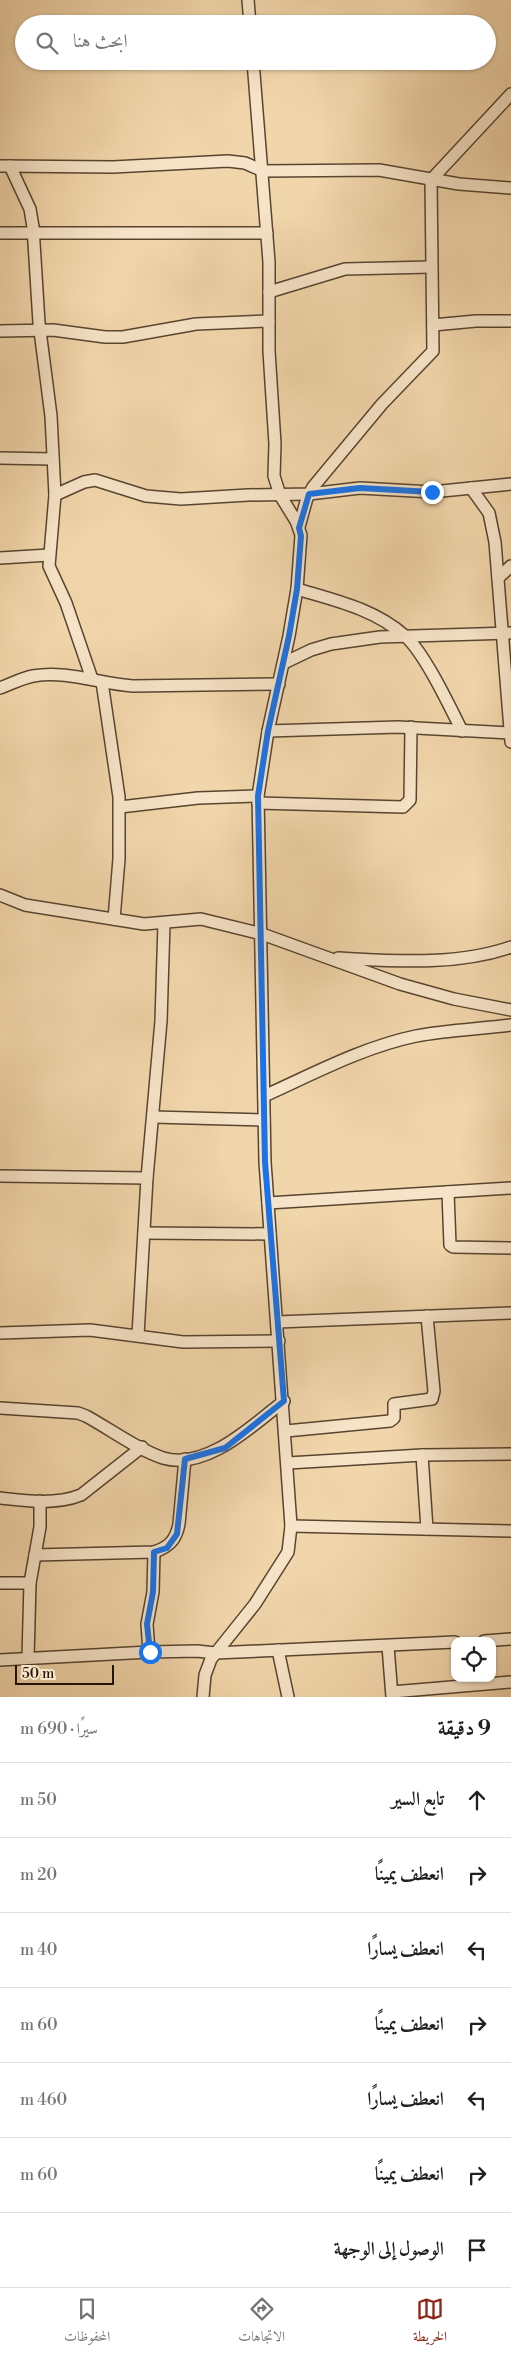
<!DOCTYPE html>
<html lang="ar">
<head>
<meta charset="utf-8">
<style>
  :root { --surface:#fff; --page:#f2f2f2; --text:#202124; --muted:#757577; --line:#e0e0e0; --accent:#8f2418 }
  body { margin:0; font-family:"Libre Bodoni",Amiri,serif; background:var(--page); color:var(--text); direction:rtl }
  .controls { position:absolute; right:15px; bottom:15px; display:grid; overflow:hidden; border-radius:10px; box-shadow:0 1px 4px #0004 }
  .controls button { width:45px; height:45px; display:grid; place-items:center; padding:0; border:0; border-bottom:1px solid var(--line); background:var(--surface); color:var(--text); font:25px sans-serif }
  .scale { position:absolute; left:15px; bottom:12px; width:99px; box-sizing:border-box; padding-left:5px; border:2px solid #231507; border-top:0; font-size:14px; line-height:18px; white-space:nowrap; color:#231507; -webkit-text-stroke:4px #f7e4c8; paint-order:stroke }
  .stop { position:absolute; width:15px; height:15px; margin:-11px; border:4px solid #1a73e8; border-radius:50%; background:#fff }
  .stop.end { background:#1a73e8; border-color:#fff; box-shadow:0 1px 5px #0008 }
  .list { margin:0; padding:0; list-style:none }
  h2 { display:flex; justify-content:space-between; align-items:center; height:65px; margin:0; padding:0 20px; font-size:21px }
  h2 small { font-size:16px; font-weight:400; color:var(--muted) }
  .list li { display:grid; grid-template-columns:32px 1fr auto; gap:15px; align-items:center; box-sizing:border-box; height:75px; padding:0 20px; border-top:1px solid var(--line) }
  .list b { display:block; font-size:19px; white-space:nowrap }
  .list em { font-size:16px; font-style:normal; color:var(--muted) }
  .icon { flex:none; width:28px; height:28px; fill:none; stroke:currentColor; stroke-width:2; stroke-linecap:round; stroke-linejoin:round }
  .map { position:relative; flex:none; width:511px; height:1697px; overflow:hidden; direction:ltr }
  .search { position:absolute; background:var(--surface); box-shadow:0 1px 4px #0004; left:15px; right:15px; top:15px; height:55px; display:flex; align-items:center; gap:12px; box-sizing:border-box; padding:0 18px; border-radius:28px; color:var(--muted); font-size:19px }
  .sheet { height:590px; background:var(--surface) }
  nav { display:flex; justify-content:space-around; align-items:center; box-sizing:border-box; height:70px; border-top:1px solid var(--line); background:var(--surface); font-size:14px; color:var(--muted) }
  nav a { display:grid; justify-items:center; gap:2px }
  nav .on { color:var(--accent) }
  .map>svg:first-child { display:block }
  .lines { fill:none; stroke-linecap:round; stroke-linejoin:round }
  .street-casing { stroke:#574530; stroke-width:14 }
  .street { stroke:#f7e4c8; stroke-width:11 }
  .route { stroke:#1a73e8; stroke-width:6 }
</style>
</head>
<body>
<div class="map">
<svg width="511" height="1697" viewBox="0 0 511 1697">
  <rect width="100%" height="100%" fill="#f2d6ab"/>
  <filter id="stains"><feTurbulence type="fractalNoise" baseFrequency=".004" numOctaves="4"/><feColorMatrix values="0 0 0 0 .2 0 0 0 0 .09 0 0 0 0 .02 0 0 0 .5 -.17"/></filter>
  <radialGradient id="worn" r=".72"><stop offset=".6" stop-color="#630" stop-opacity="0"/><stop offset="1" stop-color="#630" stop-opacity=".3"/></radialGradient>
  <g class="lines">
    <defs>
      <g id="street">
        <path d="M248,0L250,24"/>
        <path d="M0,166L113,167L228,161L245,163L263,171L379,170L459,184L511,188"/>
        <path d="M10,166L30,209L33,227L39,323L51,416L55,495L49,566L66,603L92,679"/>
        <path d="M0,233H267"/>
        <path d="M269,292L345,269L431,267"/>
        <path d="M433,325L476,321H511"/>
        <path d="M0,331L53,330L105,337H123L196,324L269,321"/>
        <path d="M0,458L53,459"/>
        <path d="M471,488L489,513L495,542L511,742"/>
        <path d="M55,495L84,482L95,480L146,496L181,499L248,495L309,494L360,488L432,492L511,484"/>
        <path d="M299,527L307,498L313,487L382,404L433,351L431,180L511,94"/>
        <path d="M0,558L49,555"/>
        <path d="M498,578L511,566"/>
        <path d="M297,589C334,600 375,609 405,636C424,652 450,707 462,731"/>
        <path d="M284,663L311,650L331,644L380,637L511,633"/>
        <path d="M102,682L119,797V859L114,919"/>
        <path d="M0,688C11,684 22,678 33,676C67,670 100,684 133,686L279,684"/>
        <path d="M268,731L398,727L511,733"/>
        <path d="M258,803L403,807L410,800L411,727"/>
        <path d="M120,807L198,798L258,796"/>
        <path d="M0,895L25,905L144,924L201,919L262,934L400,984L454,999L511,1010"/>
        <path d="M338,958C395,961 456,966 511,947"/>
        <path d="M264,1096C313,1074 363,1047 416,1036C447,1030 480,1029 511,1025"/>
        <path d="M153,1117L264,1120"/>
        <path d="M0,1176L147,1178"/>
        <path d="M448,1192L450,1245L453,1247L511,1248"/>
        <path d="M268,1203L511,1188"/>
        <path d="M144,1233L270,1234"/>
        <path d="M277,1322L511,1313"/>
        <path d="M0,1333L90,1330L183,1342L279,1341"/>
        <path d="M138,1335L147,1178L161,1021L164,923"/>
        <path d="M0,1408L78,1413L86,1416C110,1429 138,1450 163,1458C206,1471 253,1425 284,1401"/>
        <path d="M286,1431L390,1421L394,1418V1404L432,1399L434,1391L427,1316"/>
        <path d="M422,1455L427,1529"/>
        <path d="M288,1463L422,1455L511,1454"/>
        <path d="M0,1498C26,1501 56,1505 81,1495L142,1447"/>
        <path d="M291,1526L511,1531"/>
        <path d="M35,1555L154,1552C169,1547 176,1540 179,1524L185,1459"/>
        <path d="M0,1583H30"/>
        <path d="M484,1641L511,1639"/>
        <path d="M388,1646L392,1697"/>
        <path d="M278,1650L288,1697"/>
        <path d="M149,1652L147,1624L153,1592L154,1552"/>
        <path d="M28,1658L30,1583L40,1527V1501"/>
        <path d="M0,1660L149,1652L197,1651L215,1653L455,1642"/>
        <path d="M392,1692L511,1682"/>
        <path d="M203,1697L205,1675L211,1659L255,1604L288,1552L291,1526L265,1162L258,796L268,731L289,636L297,589L301,535L296,521L280,495L274,476L275,444L269,351V262L253,61"/>
      </g>
    </defs>
    <use href="#street" class="street-casing"/>
    <use href="#street" class="street"/>
  </g>
  <g class="lines">
    <path class="route" d="M150,1652L147,1624L153,1592L154,1552L167,1548L177,1534L185,1459L225,1448L284,1401L265,1162L258,796L268,731L289,636L297,589L301,536L299,528L309,494L360,488L432,492"/>
  </g>
  <rect width="100%" height="100%" filter="url(#stains)"/>
  <rect width="100%" height="100%" fill="url(#worn)"/>
</svg>
<div class="controls">
<button><svg class="icon" aria-label="locate" viewBox="0 0 24 24"><circle cx="12" cy="12" r="6"/><path d="M12 2v4M12 18v4M2 12h4M18 12h4"/></svg></button>
</div>
<div class="scale">50 m</div>
<div class="stop" style="left:150px;top:1652px"></div>
<div class="stop end" style="left:432px;top:492px"></div>
<div class="search"><svg class="icon" aria-label="search" viewBox="0 0 24 24"><circle cx="10" cy="10" r="6"/><path d="M15 15l6 6"/></svg>ابحث هنا</div>
</div>
<section class="sheet">
<h2>9 دقيقة<small>سيرًا · 690 m</small></h2>
<ul class="list">
<li><svg class="icon" aria-label="ahead" viewBox="0 0 24 24"><path d="M12 20V5M6 11l6-6 6 6"/></svg><div><b>تابع السير</b></div><em>50 m</em></li>
<li><svg class="icon" aria-label="right" viewBox="0 0 24 24"><path d="M7 20v-9h11M14 6l5 5-5 5"/></svg><div><b>انعطف يمينًا</b></div><em>20 m</em></li>
<li><svg class="icon" aria-label="left" viewBox="0 0 24 24"><path d="M17 20v-9H6M10 6l-5 5 5 5"/></svg><div><b>انعطف يسارًا</b></div><em>40 m</em></li>
<li><svg class="icon" aria-label="right" viewBox="0 0 24 24"><path d="M7 20v-9h11M14 6l5 5-5 5"/></svg><div><b>انعطف يمينًا</b></div><em>60 m</em></li>
<li><svg class="icon" aria-label="left" viewBox="0 0 24 24"><path d="M17 20v-9H6M10 6l-5 5 5 5"/></svg><div><b>انعطف يسارًا</b></div><em>460 m</em></li>
<li><svg class="icon" aria-label="right" viewBox="0 0 24 24"><path d="M7 20v-9h11M14 6l5 5-5 5"/></svg><div><b>انعطف يمينًا</b></div><em>60 m</em></li>
<li><svg class="icon" aria-label="arrive" viewBox="0 0 24 24"><path d="M6 21V4h12l-3 4 3 4H6"/></svg><div><b>الوصول إلى الوجهة</b></div></li>
</ul>
</section>
<nav>
<a class="on"><svg class="icon" aria-label="map" viewBox="0 0 24 24"><path d="M3 6l6-2 6 2 6-2v14l-6 2-6-2-6 2zM9 4v14M15 6v14"/></svg>الخريطة</a>
<a><svg class="icon" aria-label="directions" viewBox="0 0 24 24"><path d="M12 3l9 9-9 9-9-9zM9 14v-3h6M13 9l2 2-2 2"/></svg>الاتجاهات</a>
<a><svg class="icon" aria-label="saved" viewBox="0 0 24 24"><path d="M7 4h10v16l-5-4-5 4z"/></svg>المحفوظات</a>
</nav>
</body>
</html>
